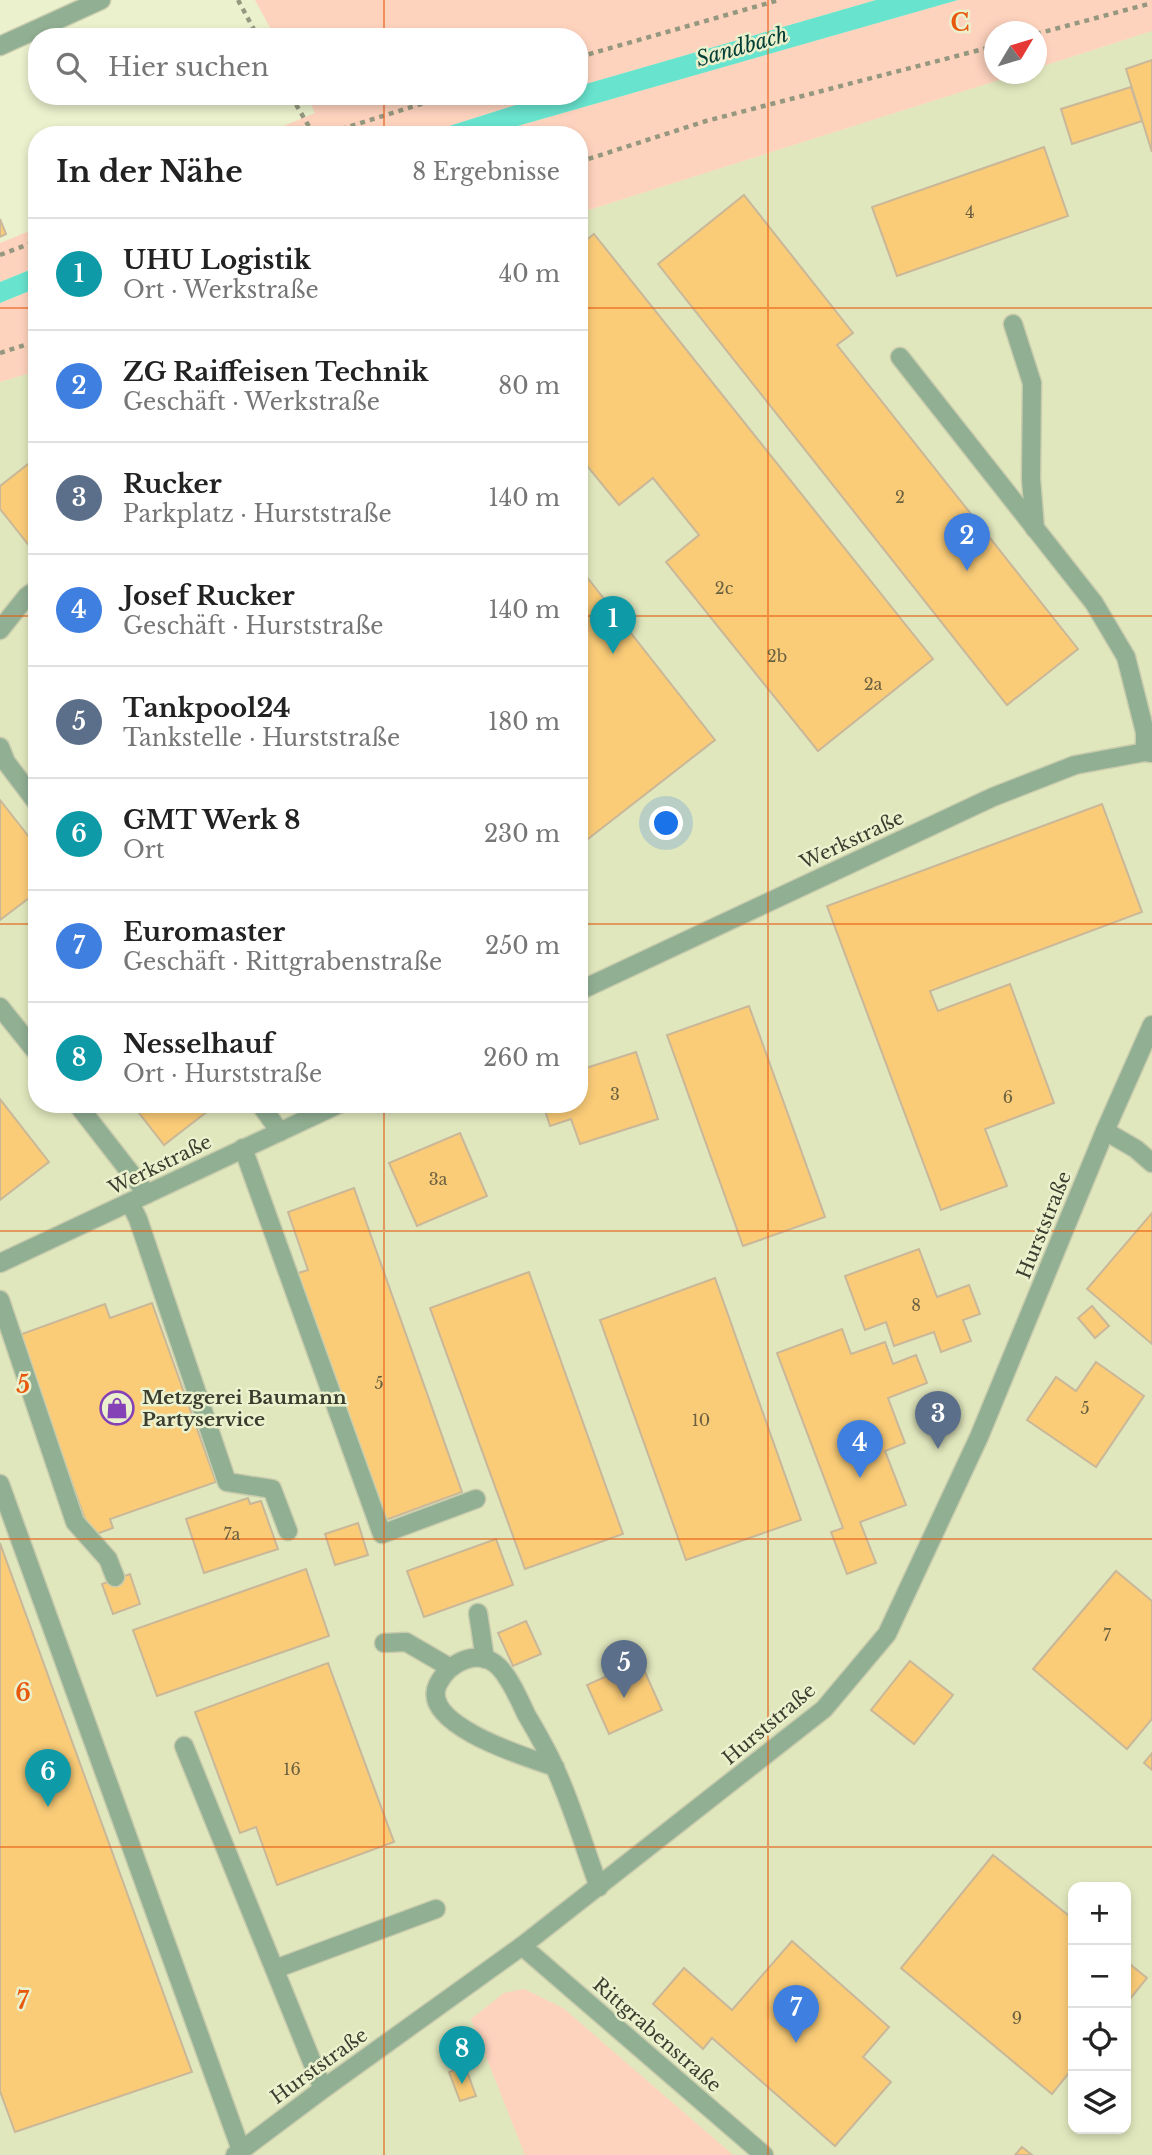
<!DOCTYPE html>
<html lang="de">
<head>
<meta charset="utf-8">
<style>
  :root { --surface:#fff; --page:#f6f6f6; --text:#222; --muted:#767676; --line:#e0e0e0; --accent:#d93025 }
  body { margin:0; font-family:"Libre Baskerville",serif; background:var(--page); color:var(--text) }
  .controls { position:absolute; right:21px; bottom:21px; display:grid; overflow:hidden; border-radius:14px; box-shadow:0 4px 10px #0003 }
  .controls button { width:63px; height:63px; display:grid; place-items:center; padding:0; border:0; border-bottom:2px solid var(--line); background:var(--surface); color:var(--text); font:35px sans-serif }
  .compass { position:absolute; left:984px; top:21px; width:63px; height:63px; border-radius:50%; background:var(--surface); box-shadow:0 4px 10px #0003; rotate:52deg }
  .you { position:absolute; left:667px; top:824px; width:24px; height:24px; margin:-18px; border:5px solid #fff; border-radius:50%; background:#1a73e8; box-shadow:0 0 0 10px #1a73e833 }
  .badge { display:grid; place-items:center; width:46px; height:46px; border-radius:50%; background:var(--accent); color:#fff; font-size:23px; font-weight:700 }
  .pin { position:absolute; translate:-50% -58px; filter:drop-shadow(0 2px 4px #0008) }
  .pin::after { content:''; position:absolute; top:37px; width:24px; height:21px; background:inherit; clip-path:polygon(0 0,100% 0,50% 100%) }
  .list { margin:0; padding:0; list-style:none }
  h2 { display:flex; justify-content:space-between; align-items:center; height:91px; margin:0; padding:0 28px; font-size:30px }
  h2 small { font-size:23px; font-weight:400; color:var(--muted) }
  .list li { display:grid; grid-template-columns:46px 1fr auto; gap:21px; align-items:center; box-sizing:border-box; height:112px; padding:0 28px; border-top:2px solid var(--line) }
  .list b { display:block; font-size:26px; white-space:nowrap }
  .list p { margin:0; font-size:23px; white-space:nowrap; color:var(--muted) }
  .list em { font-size:23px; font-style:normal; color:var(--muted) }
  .icon { flex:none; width:38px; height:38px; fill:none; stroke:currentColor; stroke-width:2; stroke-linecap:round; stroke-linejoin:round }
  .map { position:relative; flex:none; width:1152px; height:2155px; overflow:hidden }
  .search { position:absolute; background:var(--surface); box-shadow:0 4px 10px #0003; left:28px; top:28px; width:560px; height:77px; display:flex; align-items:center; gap:18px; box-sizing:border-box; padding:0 24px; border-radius:28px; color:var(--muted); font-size:26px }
  .panel { position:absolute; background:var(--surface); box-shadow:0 4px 10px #0003; left:28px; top:126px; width:560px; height:987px; border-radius:28px }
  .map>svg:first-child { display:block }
  .built { fill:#e1e7bd; fill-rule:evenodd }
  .green { fill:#fed3be }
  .water { fill:#68e3ce }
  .building { fill:#facc78; stroke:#c9b799; stroke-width:2 }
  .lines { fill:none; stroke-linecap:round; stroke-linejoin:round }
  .lane-casing { stroke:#c8ccad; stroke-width:21 }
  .street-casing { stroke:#c8ccad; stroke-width:21 }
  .path { stroke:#95987f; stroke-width:4.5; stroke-dasharray:5 5; stroke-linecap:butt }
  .lane { stroke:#91af93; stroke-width:18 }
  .street { stroke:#91af93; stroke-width:18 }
  .grid { fill:none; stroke:#e8590c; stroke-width:2; stroke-opacity:0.55 }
  .labels { text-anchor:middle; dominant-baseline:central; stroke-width:5; stroke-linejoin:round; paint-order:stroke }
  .number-label { font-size:16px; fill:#6b6141 }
  .street-label { font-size:19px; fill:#3b3d2f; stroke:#ebf0cd }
  .poi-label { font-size:19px; font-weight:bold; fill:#3b3d2f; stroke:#ebf0cd; text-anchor:start }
  .water-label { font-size:21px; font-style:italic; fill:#023e36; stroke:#ebf0cd }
  .grid-label { font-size:23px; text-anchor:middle; font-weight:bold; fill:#e8590c; stroke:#ebf0cd; stroke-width:5; stroke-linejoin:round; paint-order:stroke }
</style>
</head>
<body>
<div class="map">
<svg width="1152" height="2155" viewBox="0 0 1152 2155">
  <rect width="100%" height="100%" fill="#ebf0cd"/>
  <path class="built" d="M1152,31V2155H0V382L37,371V1104H579V213L1018,74H1036L1037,68ZM1073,1887H1126V2129H1073Z"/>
  <g class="green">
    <path d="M255,0H876L579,86V37H275Z"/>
    <path d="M958,0H1152V31L1037,68L1036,32H995V74H1018L579,213V135H486Z"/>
    <path d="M307,96H544L421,135H262L315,113Z"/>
    <path d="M37,228V267L0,282V243Z"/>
    <path d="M37,288V371L0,382V303Z"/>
    <path d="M524,1989L563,2008L733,2155H525L471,2019L504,1993Z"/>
  </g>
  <g class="water">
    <path d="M876,0H958L486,135H421L544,96H579V86Z"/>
    <path d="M37,267V288L0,303V282Z"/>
  </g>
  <g class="building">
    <path d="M1152,60V152L1126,69Z"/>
    <path d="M1131,87L1142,121L1072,144L1061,109Z"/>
    <path d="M1044,147L1068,216L897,276L872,207Z"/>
    <path d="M744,195L853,333L837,345L1078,649L1007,705L658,264Z"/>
    <path d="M0,219L6,234L0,237Z"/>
    <path d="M594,234L933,659L818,751L666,562L699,535L653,478L619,505L579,456V246Z"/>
    <path d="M37,457V551L35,553L0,509V486Z"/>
    <path d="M579,567L715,740L579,846Z"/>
    <path d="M0,800L37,847V892L0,920Z"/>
    <path d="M1102,804L1142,912L930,991L938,1011L1010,984L1054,1103L985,1129L1007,1186L941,1210L827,906Z"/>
    <path d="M749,1006L825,1217L743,1246L667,1035Z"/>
    <path d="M636,1052L658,1119L580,1144L571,1119L550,1126L543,1104H579V1083L587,1081L583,1069Z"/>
    <path d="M0,1099L49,1162L0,1200Z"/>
    <path d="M132,1104H211L213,1107L164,1145Z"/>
    <path d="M460,1133L487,1196L417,1226L389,1163Z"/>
    <path d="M354,1188L462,1492L383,1521L295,1274L308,1270L288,1212Z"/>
    <path d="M1152,1213V1344L1087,1289Z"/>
    <path d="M919,1249L937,1297L969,1285L980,1314L963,1320L971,1341L941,1352L934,1332L894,1346L886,1322L865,1330L845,1276Z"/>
    <path d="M529,1272L623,1534L525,1569L430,1308Z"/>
    <path d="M715,1278L801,1520L686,1560L600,1320Z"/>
    <path d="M152,1303L216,1482L110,1519L113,1528L91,1536L19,1335L105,1304L110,1318Z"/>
    <path d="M1092,1306L1109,1326L1095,1338L1078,1318Z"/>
    <path d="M842,1329L851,1354L885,1342L893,1364L916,1355L927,1383L888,1398L905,1443L885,1451L906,1505L860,1522L876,1563L847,1574L831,1532L843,1528L777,1353Z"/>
    <path d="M1096,1362L1144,1396L1096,1467L1027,1420L1056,1377L1076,1391Z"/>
    <path d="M248,1498L250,1504L261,1501L278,1549L204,1573L186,1519Z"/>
    <path d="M358,1523L368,1555L335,1565L325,1534Z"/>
    <path d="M496,1539L513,1585L424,1617L407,1571Z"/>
    <path d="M0,1543L192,2072L15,2132L0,2091Z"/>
    <path d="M306,1569L329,1636L157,1696L133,1630Z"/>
    <path d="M1116,1571L1152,1601V1719L1127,1749L1033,1669Z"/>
    <path d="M130,1574L140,1604L113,1614L102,1584Z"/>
    <path d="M526,1621L541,1654L513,1666L498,1633Z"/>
    <path d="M640,1661L662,1710L609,1734L587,1685Z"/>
    <path d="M910,1661L953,1695L914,1744L871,1710Z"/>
    <path d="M328,1663L394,1842L277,1885L256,1827L240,1833L195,1712Z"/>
    <path d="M1152,1753V1770L1144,1763Z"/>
    <path d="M993,1855L1073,1919V2068L1052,2094L901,1968Z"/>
    <path d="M792,1941L889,2027L863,2057L891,2082L835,2146L712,2038L703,2049L653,2004L684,1968L732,2010Z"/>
    <path d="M1126,1961L1147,1978L1126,2004Z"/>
    <path d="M465,2066L476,2096L460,2101L449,2072Z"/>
    <path d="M1022,2147L1032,2155H1015Z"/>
  </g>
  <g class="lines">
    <defs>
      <g id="lane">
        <path d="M1013,324L1032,383L1031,479L1035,529"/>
        <path d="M900,357L1094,603L1126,657L1145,732V752"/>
        <path d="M0,630L27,596L37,589"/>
        <path d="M0,747L6,762L37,803"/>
        <path d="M260,1104L280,1132"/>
        <path d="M1105,1131L1136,1149L1152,1163"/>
        <path d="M243,1148L382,1534L476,1499"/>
        <path d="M130,1203L138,1219L227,1482L272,1489L288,1531"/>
        <path d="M0,1300L75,1522L108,1559L115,1577"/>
        <path d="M0,1484L241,2150"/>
        <path d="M478,1613L485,1659"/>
        <path d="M384,1643L406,1642L449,1667"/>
        <path d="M184,1746L323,2089"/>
        <path d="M555,1767C529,1758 418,1725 438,1684C449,1662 479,1647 499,1667C511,1680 519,1699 526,1714C536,1731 546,1748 554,1766C572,1804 584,1847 599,1887"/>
        <path d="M275,1969L436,1909"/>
      </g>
      <g id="street">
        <path d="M0,46L101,0"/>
        <path d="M579,991L993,797L1075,765L1145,752L1152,753"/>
        <path d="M0,1007L37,1053"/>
        <path d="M77,1104L147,1194"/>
        <path d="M0,1263L339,1104"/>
        <path d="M522,1946L764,2155"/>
        <path d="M235,2155L323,2089L522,1946L824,1709L887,1634L979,1437L1105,1131L1152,1025"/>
      </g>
    </defs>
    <use href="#lane" class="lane-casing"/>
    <use href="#street" class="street-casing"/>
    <g class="path">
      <path d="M238,0L258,37"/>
      <path d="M1036,34L1152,3"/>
      <path d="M579,57L779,0"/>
      <path d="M291,96L314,135"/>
      <path d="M322,135L447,96"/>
      <path d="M579,162L706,121L995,46"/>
      <path d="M0,255L37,241"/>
      <path d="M0,353L37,341"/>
    </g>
    <use href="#lane" class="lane"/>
    <use href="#street" class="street"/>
  </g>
  <path class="grid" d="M384,0V37M768,0V2155M384,96V135M0,308H37M579,308H1152M0,616H37M579,616H1152M0,924H37M579,924H1152M384,1104V2155M0,1231H1152M0,1539H1152M0,1847H1152"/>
  <defs>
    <symbol id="shop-ring" viewBox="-11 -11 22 22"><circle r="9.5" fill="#ebf0cd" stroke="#8542b6" stroke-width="1.5"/><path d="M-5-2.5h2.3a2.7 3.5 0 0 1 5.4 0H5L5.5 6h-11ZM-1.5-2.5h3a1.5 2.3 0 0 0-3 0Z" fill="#8542b6"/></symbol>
  </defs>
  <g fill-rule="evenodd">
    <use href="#shop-ring" x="98" y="1389" width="38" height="38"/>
  </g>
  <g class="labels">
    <g class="number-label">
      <text x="970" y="212">4</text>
      <text x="900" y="497">2</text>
      <text x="724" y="588">2c</text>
      <text x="777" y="656">2b</text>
      <text x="873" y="684">2a</text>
      <text x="615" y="1094">3</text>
      <text x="1008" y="1097">6</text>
      <text x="438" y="1179">3a</text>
      <text x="916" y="1305">8</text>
      <text x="379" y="1383">5</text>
      <text x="1085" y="1408">5</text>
      <text x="701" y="1420">10</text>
      <text x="232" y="1534">7a</text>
      <text x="1107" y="1635">7</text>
      <text x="292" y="1769">16</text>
      <text x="1017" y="2018">9</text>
    </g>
    <g class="street-label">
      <text transform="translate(852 840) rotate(-25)">Werkstraße</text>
      <text transform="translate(160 1165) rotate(-26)">Werkstraße</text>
      <text transform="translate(1044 1225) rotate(-68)">Hurststraße</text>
      <text transform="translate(769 1724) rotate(-40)">Hurststraße</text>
      <text transform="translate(657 2035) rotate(41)">Rittgrabenstraße</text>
      <text transform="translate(319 2066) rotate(-36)">Hurststraße</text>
    </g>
    <g class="poi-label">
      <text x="142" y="1397">Metzgerei Baumann<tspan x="142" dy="22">Partyservice</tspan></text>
    </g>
    <g class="water-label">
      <text transform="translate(742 47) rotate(-16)">Sandbach</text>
    </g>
  </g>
  <g class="grid-label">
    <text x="960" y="31">C</text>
    <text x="23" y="1393">5</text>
    <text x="23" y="1701">6</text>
    <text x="23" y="2009">7</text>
  </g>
</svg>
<div class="controls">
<button>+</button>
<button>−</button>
<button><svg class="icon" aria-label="locate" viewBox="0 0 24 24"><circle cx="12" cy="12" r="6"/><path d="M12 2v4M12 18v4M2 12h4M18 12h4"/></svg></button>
<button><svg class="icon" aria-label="layers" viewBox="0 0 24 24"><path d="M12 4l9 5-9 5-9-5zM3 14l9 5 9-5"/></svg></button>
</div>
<svg class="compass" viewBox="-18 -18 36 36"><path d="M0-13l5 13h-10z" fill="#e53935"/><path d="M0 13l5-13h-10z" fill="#767676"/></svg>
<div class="you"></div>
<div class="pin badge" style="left:613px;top:654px;background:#0f9aa8">1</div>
<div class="pin badge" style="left:967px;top:571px;background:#3f7fe0">2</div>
<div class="pin badge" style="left:938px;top:1449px;background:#5c6f8a">3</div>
<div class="pin badge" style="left:860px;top:1478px;background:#3f7fe0">4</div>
<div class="pin badge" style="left:624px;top:1698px;background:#5c6f8a">5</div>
<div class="pin badge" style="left:48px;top:1807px;background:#0f9aa8">6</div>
<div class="pin badge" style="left:796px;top:2043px;background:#3f7fe0">7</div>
<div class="pin badge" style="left:462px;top:2084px;background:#0f9aa8">8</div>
<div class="search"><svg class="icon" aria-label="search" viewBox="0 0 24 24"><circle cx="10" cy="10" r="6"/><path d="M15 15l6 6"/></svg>Hier suchen</div>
<section class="panel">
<h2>In der Nähe<small>8 Ergebnisse</small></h2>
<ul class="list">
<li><span class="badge" style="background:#0f9aa8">1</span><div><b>UHU Logistik</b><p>Ort · Werkstraße</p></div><em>40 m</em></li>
<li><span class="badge" style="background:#3f7fe0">2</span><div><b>ZG Raiffeisen Technik</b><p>Geschäft · Werkstraße</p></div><em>80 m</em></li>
<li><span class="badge" style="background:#5c6f8a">3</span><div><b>Rucker</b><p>Parkplatz · Hurststraße</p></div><em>140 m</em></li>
<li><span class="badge" style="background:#3f7fe0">4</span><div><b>Josef Rucker</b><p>Geschäft · Hurststraße</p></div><em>140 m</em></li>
<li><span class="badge" style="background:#5c6f8a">5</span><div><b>Tankpool24</b><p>Tankstelle · Hurststraße</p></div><em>180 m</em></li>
<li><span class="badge" style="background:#0f9aa8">6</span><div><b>GMT Werk 8</b><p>Ort</p></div><em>230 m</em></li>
<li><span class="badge" style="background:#3f7fe0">7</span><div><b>Euromaster</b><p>Geschäft · Rittgrabenstraße</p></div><em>250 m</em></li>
<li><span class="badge" style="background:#0f9aa8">8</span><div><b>Nesselhauf</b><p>Ort · Hurststraße</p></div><em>260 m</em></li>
</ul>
</section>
</div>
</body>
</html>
